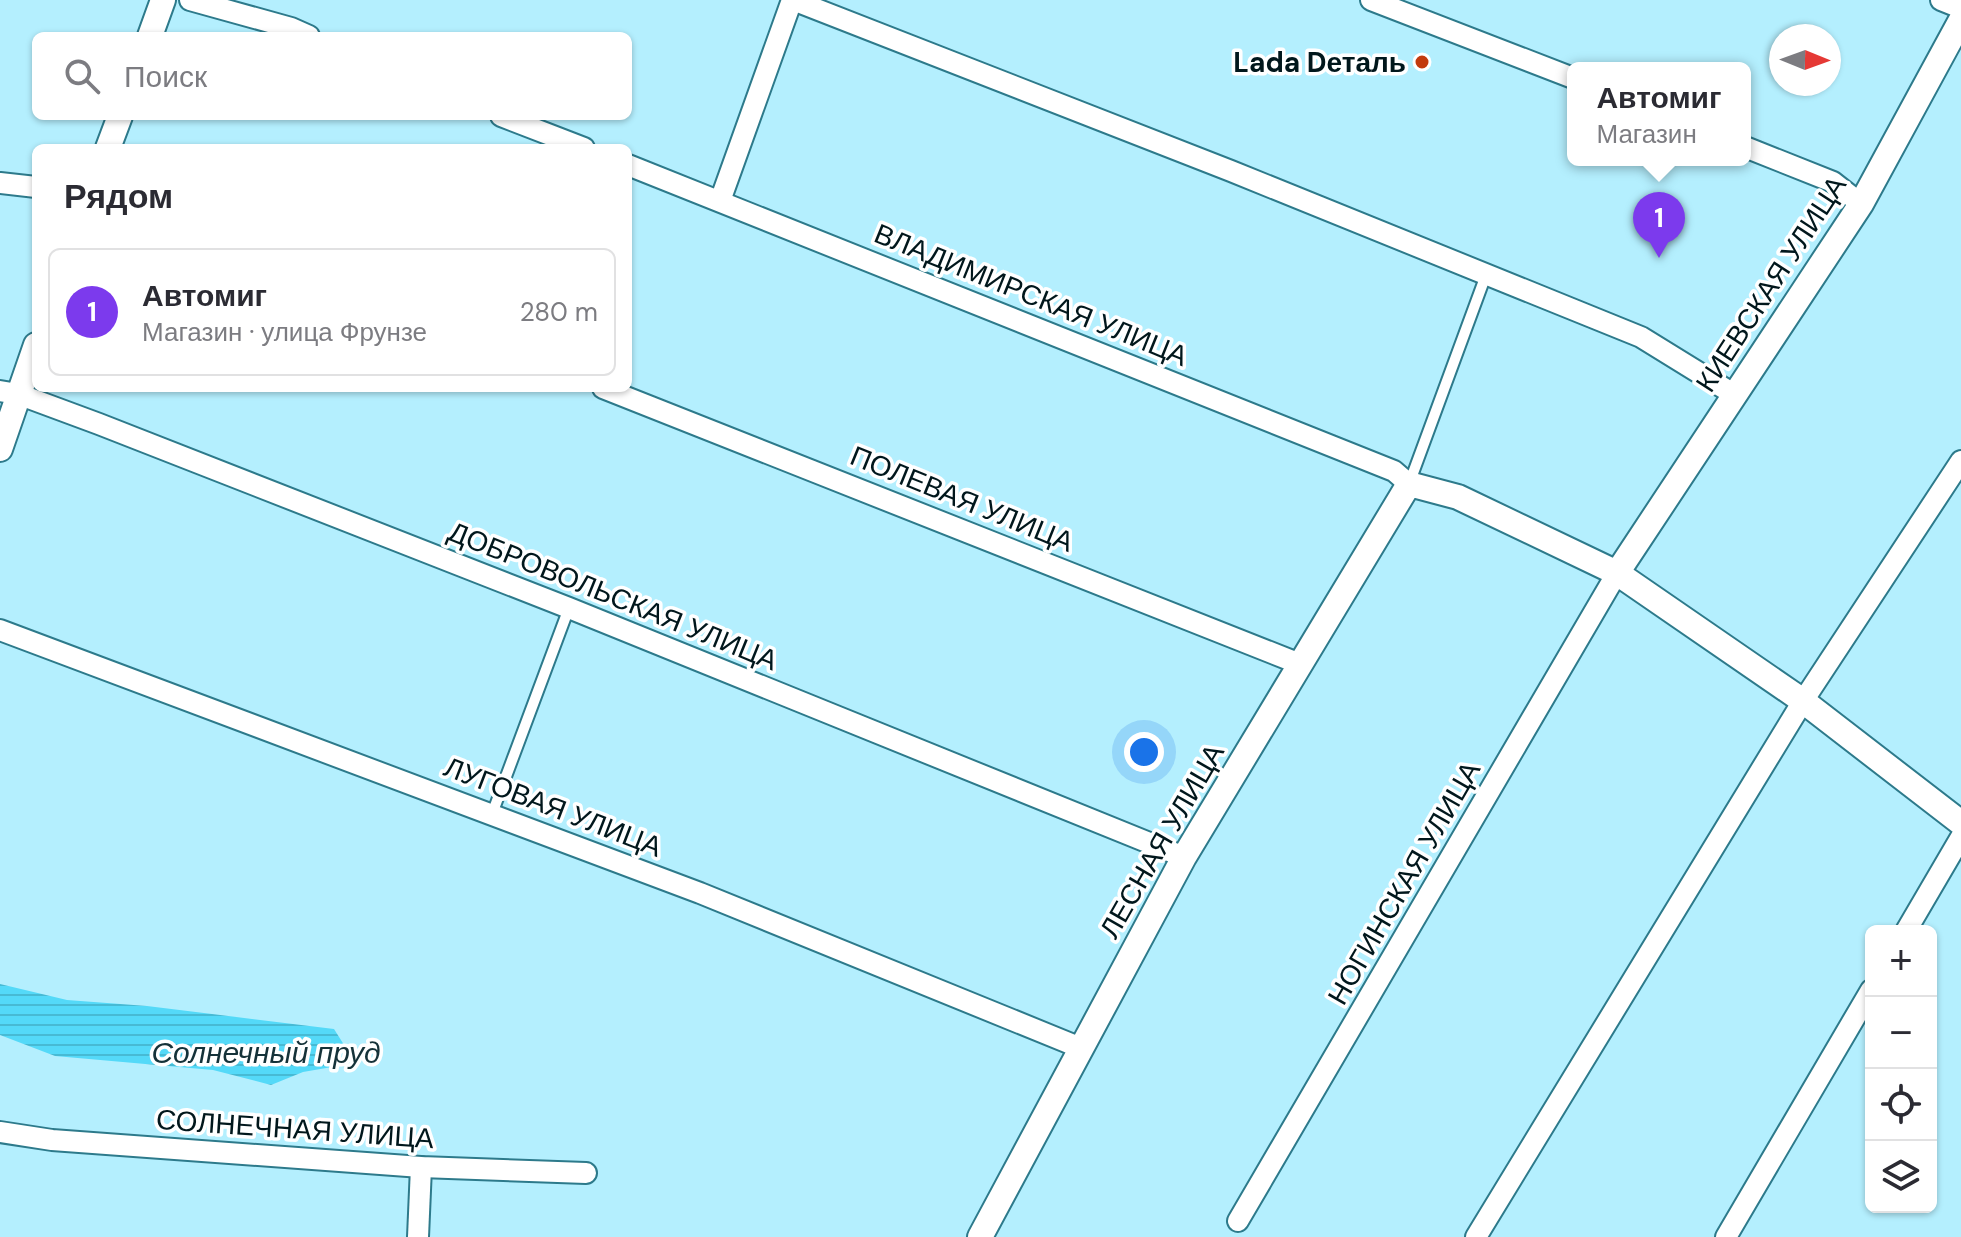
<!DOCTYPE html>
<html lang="ru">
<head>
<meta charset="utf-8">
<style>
  :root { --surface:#fff; --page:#f2f2f3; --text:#2b2b33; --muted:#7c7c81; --line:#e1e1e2; --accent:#7c3aed }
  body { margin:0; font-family:"DM Sans",sans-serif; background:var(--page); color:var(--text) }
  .controls { position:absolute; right:24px; bottom:24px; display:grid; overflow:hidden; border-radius:12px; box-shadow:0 2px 6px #0004 }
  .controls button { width:72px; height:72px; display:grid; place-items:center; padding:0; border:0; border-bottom:2px solid var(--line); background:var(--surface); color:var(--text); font:40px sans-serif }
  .compass { position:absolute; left:1769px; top:24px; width:72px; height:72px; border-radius:50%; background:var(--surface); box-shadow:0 2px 6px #0004; rotate:91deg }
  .you { position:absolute; left:1144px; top:752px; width:28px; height:28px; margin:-20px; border:6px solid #fff; border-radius:50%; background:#1a73e8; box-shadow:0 0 0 12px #1a73e833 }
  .badge { display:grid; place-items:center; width:52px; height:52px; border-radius:50%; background:var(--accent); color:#fff; font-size:26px; font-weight:700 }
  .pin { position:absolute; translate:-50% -66px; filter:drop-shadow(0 2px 4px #0008) }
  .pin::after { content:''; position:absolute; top:42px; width:28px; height:24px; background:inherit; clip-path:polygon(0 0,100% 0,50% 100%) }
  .popup { position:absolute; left:1567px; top:62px; width:184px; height:104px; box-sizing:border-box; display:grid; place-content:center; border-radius:12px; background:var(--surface); filter:drop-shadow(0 2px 6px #0005); font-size:26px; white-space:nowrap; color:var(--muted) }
  .popup b { font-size:30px; color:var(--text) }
  .popup::after { content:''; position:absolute; left:50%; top:100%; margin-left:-16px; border:16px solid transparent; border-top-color:var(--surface) }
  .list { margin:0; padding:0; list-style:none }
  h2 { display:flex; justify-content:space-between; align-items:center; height:104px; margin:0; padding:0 32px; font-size:34px }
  h2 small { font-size:26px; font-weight:400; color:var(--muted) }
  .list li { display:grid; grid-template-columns:52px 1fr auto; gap:24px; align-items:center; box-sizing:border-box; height:128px; margin:0 16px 16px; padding:0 16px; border:2px solid var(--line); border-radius:12px }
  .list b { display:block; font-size:30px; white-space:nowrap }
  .list p { margin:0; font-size:26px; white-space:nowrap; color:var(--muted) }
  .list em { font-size:26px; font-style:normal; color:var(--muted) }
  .icon { flex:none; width:44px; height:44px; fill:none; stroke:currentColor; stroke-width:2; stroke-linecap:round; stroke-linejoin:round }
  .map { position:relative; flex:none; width:1961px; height:1237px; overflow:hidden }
  .search { position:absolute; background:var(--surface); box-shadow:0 2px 6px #0004; left:32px; top:32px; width:600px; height:88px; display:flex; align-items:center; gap:20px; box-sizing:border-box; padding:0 28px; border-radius:12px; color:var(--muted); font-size:30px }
  .panel { position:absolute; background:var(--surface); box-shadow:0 2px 6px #0004; left:32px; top:144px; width:600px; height:248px; border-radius:12px }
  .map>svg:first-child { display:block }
  .water { fill:url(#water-rules) }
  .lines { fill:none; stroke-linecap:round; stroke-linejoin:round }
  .service-casing { stroke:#2d7a8b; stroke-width:14 }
  .minor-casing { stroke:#2d7a8b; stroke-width:24 }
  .tertiary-casing { stroke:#2d7a8b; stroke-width:28 }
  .service { stroke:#fff; stroke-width:10 }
  .minor { stroke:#fff; stroke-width:20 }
  .tertiary { stroke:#fff; stroke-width:24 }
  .poi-dot { fill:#c23a0d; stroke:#fff; stroke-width:3 }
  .labels { text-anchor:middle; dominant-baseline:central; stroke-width:7; stroke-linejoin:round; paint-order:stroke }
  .poi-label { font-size:28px; font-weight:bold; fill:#01171c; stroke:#fff; text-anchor:end }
  .street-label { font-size:28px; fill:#01171c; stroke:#fff }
  .water-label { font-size:30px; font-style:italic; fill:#153239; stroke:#fff }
</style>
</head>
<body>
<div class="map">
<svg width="1961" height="1237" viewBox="0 0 1961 1237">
  <defs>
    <pattern id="water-rules" width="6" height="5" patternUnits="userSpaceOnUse" patternTransform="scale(2)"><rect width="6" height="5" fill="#54d9f8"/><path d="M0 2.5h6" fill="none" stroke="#47bad4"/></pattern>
  </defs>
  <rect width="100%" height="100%" fill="#b4effe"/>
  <path class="water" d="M0,984L67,1000L147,1006L334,1029L346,1048L332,1067L303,1072L271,1085L213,1070L55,1056L0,1035Z"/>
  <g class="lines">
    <defs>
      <g id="service">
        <path d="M1409,484L1486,275"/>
        <path d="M492,814L569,608"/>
      </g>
      <g id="minor">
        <path d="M190,0L291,28L309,36"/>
        <path d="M793,0L1231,171L1641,337L1735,395"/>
        <path d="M1371,0L1573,78"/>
        <path d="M1941,0L1961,8"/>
        <path d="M501,116L584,148"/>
        <path d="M1745,147L1833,182L1861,204"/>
        <path d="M628,165L1394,471L1409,484"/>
        <path d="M0,183L36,187"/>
        <path d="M720,201L792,0"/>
        <path d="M603,388L1300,664"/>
        <path d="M0,391L18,394L99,424L569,608L1184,857"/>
        <path d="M0,630L700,893L1081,1048"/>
        <path d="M1906,931L1961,837"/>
        <path d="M0,1132L52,1140L421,1167L586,1173"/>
        <path d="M1238,1221L1617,573"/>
        <path d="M418,1237L421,1167"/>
        <path d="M1476,1237L1803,701L1961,461"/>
        <path d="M1726,1237L1871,990"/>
      </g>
      <g id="tertiary">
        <path d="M150,36L163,0"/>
        <path d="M108,148L120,116"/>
        <path d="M0,449L36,345"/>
        <path d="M1617,573L1861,204L1961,20"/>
        <path d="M980,1237L1184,857L1409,484L1458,497L1617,573L1803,701L1961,823"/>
      </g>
    </defs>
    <use href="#service" class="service-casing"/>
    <use href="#minor" class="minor-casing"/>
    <use href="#tertiary" class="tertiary-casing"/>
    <use href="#service" class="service"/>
    <use href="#minor" class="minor"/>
    <use href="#tertiary" class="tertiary"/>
  </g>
  <circle class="poi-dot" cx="1422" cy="62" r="8"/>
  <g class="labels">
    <g class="poi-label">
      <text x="1406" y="62">Lada Dеталь</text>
    </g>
    <g class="street-label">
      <text transform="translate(1771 284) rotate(-57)">КИЕВСКАЯ УЛИЦА</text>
      <text transform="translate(1031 295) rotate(22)">ВЛАДИМИРСКАЯ УЛИЦА</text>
      <text transform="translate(962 499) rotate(22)">ПОЛЕВАЯ УЛИЦА</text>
      <text transform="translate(613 596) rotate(22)">ДОБРОВОЛЬСКАЯ УЛИЦА</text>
      <text transform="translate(553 807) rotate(21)">ЛУГОВАЯ УЛИЦА</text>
      <text transform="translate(1162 841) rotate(-60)">ЛЕСНАЯ УЛИЦА</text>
      <text transform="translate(1404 883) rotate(-60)">НОГИНСКАЯ УЛИЦА</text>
      <text transform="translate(295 1129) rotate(4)">СОЛНЕЧНАЯ УЛИЦА</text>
    </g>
    <g class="water-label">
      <text x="266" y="1052">Солнечный пруд</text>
    </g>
  </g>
</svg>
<div class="controls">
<button>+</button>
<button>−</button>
<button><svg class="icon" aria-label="locate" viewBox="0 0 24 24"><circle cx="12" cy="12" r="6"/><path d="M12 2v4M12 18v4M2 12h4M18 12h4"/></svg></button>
<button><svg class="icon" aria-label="layers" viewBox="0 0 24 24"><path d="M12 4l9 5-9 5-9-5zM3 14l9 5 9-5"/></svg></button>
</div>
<svg class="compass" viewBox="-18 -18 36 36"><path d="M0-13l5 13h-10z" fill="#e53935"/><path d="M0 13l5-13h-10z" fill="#7c7c81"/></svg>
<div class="you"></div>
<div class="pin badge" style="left:1659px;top:258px">1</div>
<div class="popup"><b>Автомиг</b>Магазин</div>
<div class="search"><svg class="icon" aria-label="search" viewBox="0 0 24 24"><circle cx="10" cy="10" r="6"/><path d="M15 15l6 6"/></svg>Поиск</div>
<section class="panel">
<h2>Рядом<small></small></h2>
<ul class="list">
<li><span class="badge">1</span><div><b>Автомиг</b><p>Магазин · улица Фрунзе</p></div><em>280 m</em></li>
</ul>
</section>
</div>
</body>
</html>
